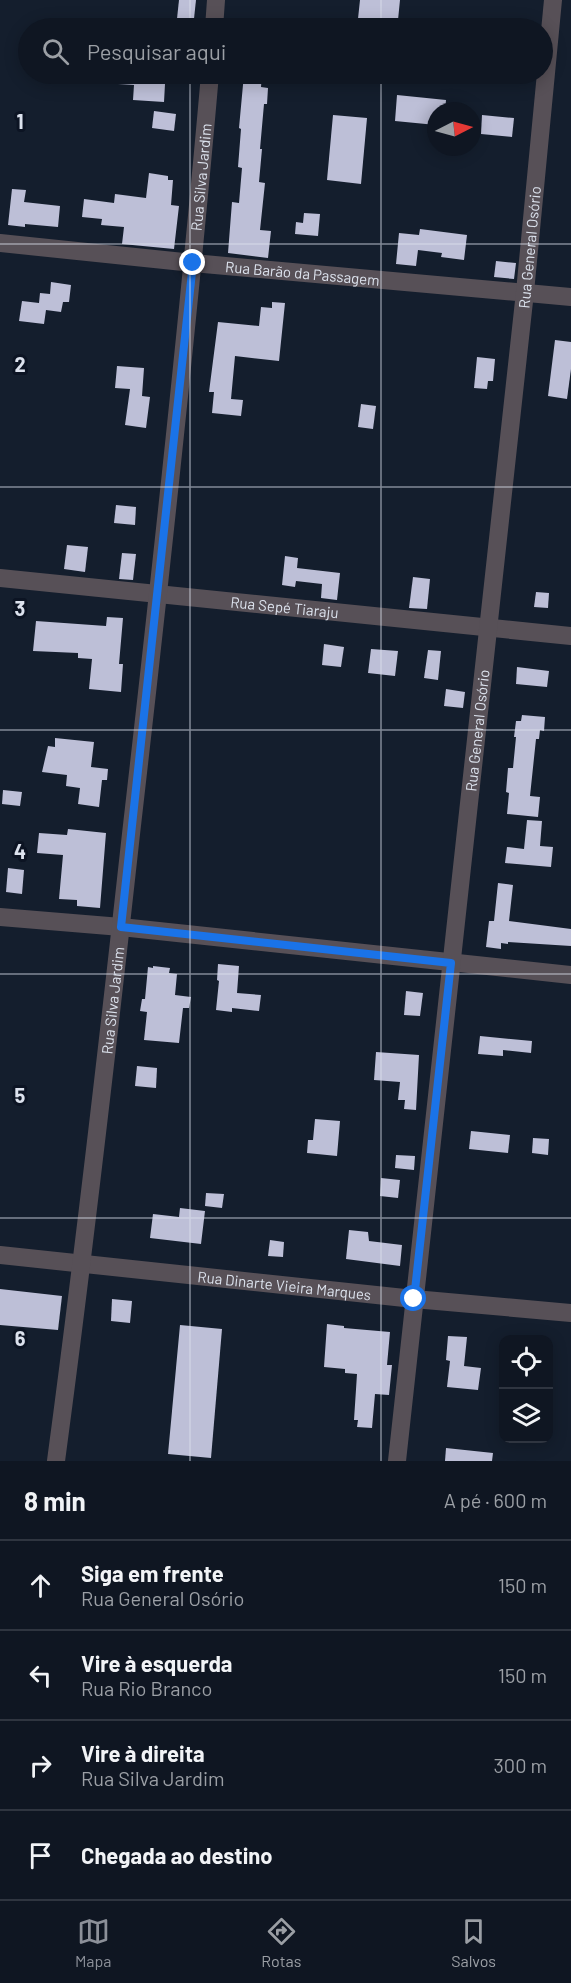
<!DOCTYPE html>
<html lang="pt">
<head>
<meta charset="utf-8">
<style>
  :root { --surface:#0f1622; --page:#181f2a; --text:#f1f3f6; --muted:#9b9fa5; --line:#2f3540; --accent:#8c9099 }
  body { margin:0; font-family:Barlow,sans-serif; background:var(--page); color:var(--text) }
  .controls { position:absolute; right:18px; bottom:18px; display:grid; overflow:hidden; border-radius:12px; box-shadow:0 3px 15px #0003 }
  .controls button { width:54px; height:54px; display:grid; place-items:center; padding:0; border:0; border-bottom:2px solid var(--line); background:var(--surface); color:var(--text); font:30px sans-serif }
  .compass { position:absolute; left:427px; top:102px; width:54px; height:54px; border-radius:50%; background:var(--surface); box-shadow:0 3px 15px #0003; rotate:84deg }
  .stop { position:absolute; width:18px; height:18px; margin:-14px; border:4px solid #1a73e8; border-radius:50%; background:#fff }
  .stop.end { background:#1a73e8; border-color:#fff; box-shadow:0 2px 6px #0008 }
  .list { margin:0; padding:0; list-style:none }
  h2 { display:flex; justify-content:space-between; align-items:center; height:78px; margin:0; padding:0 24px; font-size:26px }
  h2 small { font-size:20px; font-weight:400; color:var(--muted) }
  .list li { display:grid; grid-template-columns:39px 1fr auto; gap:18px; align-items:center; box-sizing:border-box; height:90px; padding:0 24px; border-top:2px solid var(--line) }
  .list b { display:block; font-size:22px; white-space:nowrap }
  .list p { margin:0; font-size:20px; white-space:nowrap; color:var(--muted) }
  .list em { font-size:20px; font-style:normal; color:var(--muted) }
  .icon { flex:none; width:33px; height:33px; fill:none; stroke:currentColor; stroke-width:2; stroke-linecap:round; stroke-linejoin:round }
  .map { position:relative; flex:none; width:571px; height:1461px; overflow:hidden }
  .search { position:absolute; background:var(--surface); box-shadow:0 3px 15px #0003; left:18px; right:18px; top:18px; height:66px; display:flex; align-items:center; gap:15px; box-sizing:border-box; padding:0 21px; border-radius:33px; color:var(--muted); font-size:22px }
  .sheet { height:438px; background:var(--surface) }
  nav { display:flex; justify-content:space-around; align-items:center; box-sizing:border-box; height:84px; border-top:2px solid var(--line); background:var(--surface); font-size:16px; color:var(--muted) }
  nav a { display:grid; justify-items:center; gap:3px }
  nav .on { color:var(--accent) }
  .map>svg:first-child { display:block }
  .building { fill:#bdbfd7 }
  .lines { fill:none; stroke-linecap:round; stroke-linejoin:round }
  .minor { stroke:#575057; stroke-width:18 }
  .route { stroke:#1a73e8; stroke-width:8 }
  .grid { fill:none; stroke:#dce2ed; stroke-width:1.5; stroke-opacity:0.55 }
  .labels { text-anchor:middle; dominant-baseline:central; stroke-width:6; stroke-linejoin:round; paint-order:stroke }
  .street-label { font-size:15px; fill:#dce2ed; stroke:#0c1423 }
  .grid-label { font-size:20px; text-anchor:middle; font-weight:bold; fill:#dce2ed; stroke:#0c1423; stroke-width:6; stroke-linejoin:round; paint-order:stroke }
</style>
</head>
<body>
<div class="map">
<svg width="571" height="1461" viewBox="0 0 571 1461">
  <rect width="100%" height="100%" fill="#141e2d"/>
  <g class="building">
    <path d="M179,0H196L193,28H176Z"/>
    <path d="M360,0H400L398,20L379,18L378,28H357Z"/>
    <path d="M102,74H154V83L165,84L164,102L133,100L134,85L102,83Z"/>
    <path d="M244,74H262L261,87L268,88L267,104H264L260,149H262L259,182L265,183L260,230L271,231L268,258L228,253L232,202L239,203L242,168L238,167L241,129L239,128Z"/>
    <path d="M397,95L446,100L445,111H436V125L395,121Z"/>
    <path d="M154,111L176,114L174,131L152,128Z"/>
    <path d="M333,115L367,118L361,184L327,180Z"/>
    <path d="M482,115L514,118L512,137L481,134Z"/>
    <path d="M149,173L168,176V180H173L171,205L179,206L174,249L122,244L124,227L101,225L102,219L82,217L84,199L114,203L115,194L146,198Z"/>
    <path d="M12,189L26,190L24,202L60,206L58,227L25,224V227L8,225Z"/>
    <path d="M304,213L320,214L318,236L295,234L296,222L303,223Z"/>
    <path d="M420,229L467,235L464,260L441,257L442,253L418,250L416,266L396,264L399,233L419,235Z"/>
    <path d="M496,261L516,263L514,279L494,277Z"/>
    <path d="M51,282L71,285L69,302H63L61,312L46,310L44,324L19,321L22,301L39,303L40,293L50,294Z"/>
    <path d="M272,302L285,303L279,361L235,356L231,399L243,400L241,416L212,413L214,392H209L218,322L259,326L261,307L272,308Z"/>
    <path d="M555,340L571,342V369L567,399L548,396Z"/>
    <path d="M477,357L495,359L493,381H488L487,389L474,388Z"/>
    <path d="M117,366L144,368L142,396L150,397L146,428L125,425L130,389L115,388Z"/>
    <path d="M361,404L376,406L373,429L358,427Z"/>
    <path d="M116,505L136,507L135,525L114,523Z"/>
    <path d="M67,545L88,547L85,572L64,569Z"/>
    <path d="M122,553L136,554L133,580L119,579Z"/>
    <path d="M285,556L298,558L297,568L340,573L337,600L321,598L322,584L296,581L295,587L282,585Z"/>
    <path d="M413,577L430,579L427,609L409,608Z"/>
    <path d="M536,592L549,593L548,608L534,607Z"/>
    <path d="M107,617L123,618L119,664H123L121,692L89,689L92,659L78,658V653L33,651L36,621L106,626Z"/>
    <path d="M324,644L344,647L341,667L322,665Z"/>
    <path d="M371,649L398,651L395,676L368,673Z"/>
    <path d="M428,650L441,651L438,680L424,678Z"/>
    <path d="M517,667L549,671L547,687L516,684Z"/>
    <path d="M446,689L465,692L463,708L444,706Z"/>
    <path d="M522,715L545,717L544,731L540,730L539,739H536L530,796L540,797L538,817L507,814L509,793L506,792L508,768H513L516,737H514L516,721H521Z"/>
    <path d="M55,738L94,742L91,767L108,769L107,780H102L99,807L78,804L80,788L66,786L67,775L42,772L48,746L55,747Z"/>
    <path d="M3,790L22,792L20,806L2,804Z"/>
    <path d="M527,820L542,821L540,846L553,847L551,867L505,863L507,847L524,849Z"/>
    <path d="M68,829L106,833L100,908L77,906V900L59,899L63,855L37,853L39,833L67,835Z"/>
    <path d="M8,868L24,870L22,894L6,892Z"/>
    <path d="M498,883L513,885L509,921L571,929V946L508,942V944L501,943V949L486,947L489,921H494Z"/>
    <path d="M218,964L239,966L237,993L261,995L259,1011L232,1008V1012L216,1010L219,981L217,980Z"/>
    <path d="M153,966L170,968L169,973L177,974L175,995L191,997L189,1008H183L179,1043L144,1040L147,1012L140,1011L142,999H145L148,967L153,968Z"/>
    <path d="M406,991L423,993L420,1016L404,1015Z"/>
    <path d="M480,1036L532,1041L531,1053L503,1050V1056L478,1054Z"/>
    <path d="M376,1052L419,1055L416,1110L404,1109L405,1100H398L400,1082L374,1080Z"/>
    <path d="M137,1066L157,1068L156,1088L135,1086Z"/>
    <path d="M315,1119L340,1121L337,1156L307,1153L308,1140H313Z"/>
    <path d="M471,1131L510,1135L508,1153L469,1149Z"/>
    <path d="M533,1138L549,1139L548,1155L532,1153Z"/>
    <path d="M396,1155L415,1156L414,1170L395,1168Z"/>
    <path d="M381,1178L400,1180L398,1198L380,1196Z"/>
    <path d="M206,1193L224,1194L222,1208L205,1206Z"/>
    <path d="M180,1208L205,1211L201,1244L150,1238L153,1214L179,1217Z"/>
    <path d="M349,1230L368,1232L369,1241L402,1245L400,1266L346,1259Z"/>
    <path d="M270,1240L284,1242L283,1257L268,1256Z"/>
    <path d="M0,1289L62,1296L58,1330L0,1325Z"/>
    <path d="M112,1299L132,1301L130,1323L111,1321Z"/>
    <path d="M327,1324L344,1326V1328L390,1332L387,1365H392L389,1395L375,1394L372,1428L357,1427L358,1420H354L357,1374L345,1373V1369L324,1367Z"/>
    <path d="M180,1325L222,1329L211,1458L168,1454Z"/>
    <path d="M448,1336L467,1337L464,1366L481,1368L478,1390L447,1387L450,1361L446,1360Z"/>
    <path d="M446,1448L493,1453L492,1461H445Z"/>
  </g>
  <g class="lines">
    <g class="minor">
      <path d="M214,28L216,0"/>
      <path id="s1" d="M0,243L193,263L571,297"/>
      <path id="s2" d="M0,578L571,636"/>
      <path d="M0,917L121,927L571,975"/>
      <path id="s3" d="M0,1255L414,1299L571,1313"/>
      <path id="s4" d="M56,1461C84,1252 108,1043 131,834C160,581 188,327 210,74"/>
      <path id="s5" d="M397,1461L525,292L553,0"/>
    </g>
  </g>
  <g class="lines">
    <path class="route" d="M193,263L121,927L451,963L414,1299"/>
  </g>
  <path class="grid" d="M190,0V28M381,0V28M190,74V1461M381,74V1461M0,244H571M0,487H571M0,730H571M0,974H571M0,1218H571"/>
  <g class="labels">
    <g class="street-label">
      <text stroke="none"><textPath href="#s4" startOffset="1292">Rua Silva Jardim</textPath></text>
      <text stroke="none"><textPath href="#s5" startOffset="1221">Rua General Osório</textPath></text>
      <text stroke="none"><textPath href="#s1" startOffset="304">Rua Barão da Passagem</textPath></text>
      <text stroke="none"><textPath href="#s2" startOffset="286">Rua Sepé Tiaraju</textPath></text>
      <text stroke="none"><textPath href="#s5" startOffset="735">Rua General Osório</textPath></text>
      <text stroke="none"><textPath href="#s4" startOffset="464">Rua Silva Jardim</textPath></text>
      <text stroke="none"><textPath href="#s3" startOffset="286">Rua Dinarte Vieira Marques</textPath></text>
    </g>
  </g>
  <g class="grid-label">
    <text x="20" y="129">1</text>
    <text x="20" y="372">2</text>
    <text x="20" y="616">3</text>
    <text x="20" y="859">4</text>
    <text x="20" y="1103">5</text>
    <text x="20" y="1346">6</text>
  </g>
</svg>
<div class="controls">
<button><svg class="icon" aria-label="locate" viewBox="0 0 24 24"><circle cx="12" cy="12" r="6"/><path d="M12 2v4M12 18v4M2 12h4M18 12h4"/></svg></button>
<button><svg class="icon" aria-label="layers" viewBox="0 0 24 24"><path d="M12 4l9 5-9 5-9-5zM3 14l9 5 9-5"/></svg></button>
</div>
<svg class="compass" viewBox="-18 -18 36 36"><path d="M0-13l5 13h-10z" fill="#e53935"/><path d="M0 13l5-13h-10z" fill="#9b9fa5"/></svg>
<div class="stop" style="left:414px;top:1299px"></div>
<div class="stop end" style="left:193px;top:263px"></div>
<div class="search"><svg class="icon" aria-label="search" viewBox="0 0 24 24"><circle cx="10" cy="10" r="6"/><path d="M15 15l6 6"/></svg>Pesquisar aqui</div>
</div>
<section class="sheet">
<h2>8 min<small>A pé · 600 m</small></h2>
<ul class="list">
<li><svg class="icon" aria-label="ahead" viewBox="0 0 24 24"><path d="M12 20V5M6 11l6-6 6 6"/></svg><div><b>Siga em frente</b><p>Rua General Osório</p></div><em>150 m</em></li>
<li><svg class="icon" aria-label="left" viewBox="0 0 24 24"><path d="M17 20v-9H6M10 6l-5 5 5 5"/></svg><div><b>Vire à esquerda</b><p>Rua Rio Branco</p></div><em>150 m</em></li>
<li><svg class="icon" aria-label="right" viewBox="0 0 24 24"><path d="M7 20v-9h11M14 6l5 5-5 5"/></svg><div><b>Vire à direita</b><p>Rua Silva Jardim</p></div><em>300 m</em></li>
<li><svg class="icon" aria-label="arrive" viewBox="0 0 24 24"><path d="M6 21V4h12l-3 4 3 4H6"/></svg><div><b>Chegada ao destino</b></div></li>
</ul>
</section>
<nav>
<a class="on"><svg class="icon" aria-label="map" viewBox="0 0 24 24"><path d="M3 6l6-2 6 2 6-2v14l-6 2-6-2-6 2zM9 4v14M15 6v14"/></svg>Mapa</a>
<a><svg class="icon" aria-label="directions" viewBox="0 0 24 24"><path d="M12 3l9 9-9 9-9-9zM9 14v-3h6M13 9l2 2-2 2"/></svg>Rotas</a>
<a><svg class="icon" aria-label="saved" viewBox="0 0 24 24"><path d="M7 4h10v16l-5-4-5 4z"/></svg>Salvos</a>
</nav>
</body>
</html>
